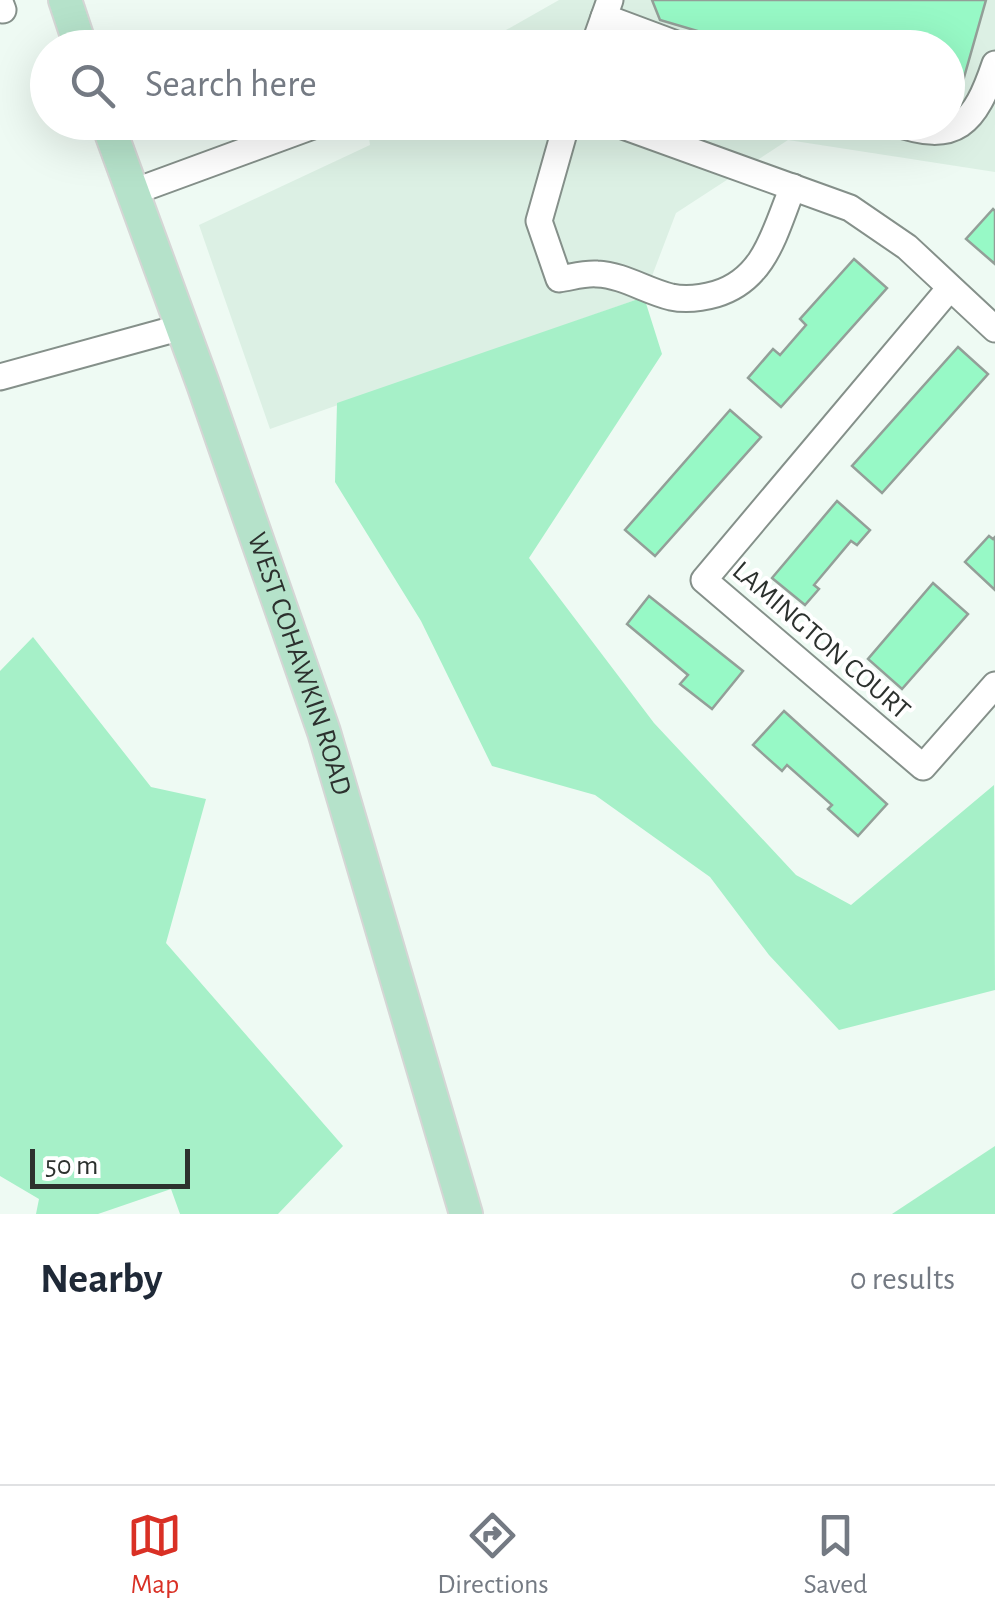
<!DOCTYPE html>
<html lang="en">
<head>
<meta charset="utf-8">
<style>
  :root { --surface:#fff; --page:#f6f6f7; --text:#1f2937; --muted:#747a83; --line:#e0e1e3; --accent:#d93025 }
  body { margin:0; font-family:"Alegreya Sans",sans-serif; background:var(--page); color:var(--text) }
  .scale { position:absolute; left:30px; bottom:25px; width:160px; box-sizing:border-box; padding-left:10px; border:5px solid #2c312e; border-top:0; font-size:28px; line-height:35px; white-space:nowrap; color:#2c312e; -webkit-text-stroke:8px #fff; paint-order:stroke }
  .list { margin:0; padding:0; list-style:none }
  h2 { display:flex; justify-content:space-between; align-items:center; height:130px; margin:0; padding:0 40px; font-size:42px }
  h2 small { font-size:32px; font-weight:400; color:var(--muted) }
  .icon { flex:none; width:55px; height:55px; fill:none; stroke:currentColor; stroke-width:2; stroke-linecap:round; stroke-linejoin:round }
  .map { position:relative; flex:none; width:995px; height:1214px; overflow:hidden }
  .search { position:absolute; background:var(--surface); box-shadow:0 10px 40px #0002; left:30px; right:30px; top:30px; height:110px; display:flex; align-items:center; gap:25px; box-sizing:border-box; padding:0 35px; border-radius:55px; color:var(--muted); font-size:38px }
  .sheet { height:270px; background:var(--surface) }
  nav { display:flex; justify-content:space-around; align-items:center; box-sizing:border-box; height:140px; border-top:2px solid var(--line); background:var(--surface); font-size:28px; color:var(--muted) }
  nav a { display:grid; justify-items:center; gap:5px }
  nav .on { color:var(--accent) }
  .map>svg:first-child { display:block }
  .built { fill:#dcf0e4 }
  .green { fill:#a6f0c8 }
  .building { fill:#97f9c6; stroke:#939f98; stroke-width:2.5 }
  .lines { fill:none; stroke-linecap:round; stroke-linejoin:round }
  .minor-casing { stroke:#85908a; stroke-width:29 }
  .major-casing { stroke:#d5d6d5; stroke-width:36 }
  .minor { stroke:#fff; stroke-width:25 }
  .major { stroke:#b5e2ca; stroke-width:32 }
  .labels { text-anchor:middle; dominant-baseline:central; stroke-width:8; stroke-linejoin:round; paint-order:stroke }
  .street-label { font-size:28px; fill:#2c312e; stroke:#fff }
</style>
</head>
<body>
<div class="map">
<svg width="995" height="1214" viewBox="0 0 995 1214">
  <rect width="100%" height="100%" fill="#eefaf3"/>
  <path class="built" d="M559,0H995V172L788,140L676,213L644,297L270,429L199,225L370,145L367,123L948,122V48L476,47Z"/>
  <g class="green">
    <path d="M644,297L662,354L529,558L654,723L796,875L851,905L994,785L995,990L839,1030L769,955L710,877L595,795L492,766L421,621L335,482L337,403Z"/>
    <path d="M33,637L151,787L206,799L166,943L343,1146L278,1214H180L171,1189L98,1214H36L39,1199L0,1176V671Z"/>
    <path d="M995,1146V1214H892Z"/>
  </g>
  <g class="building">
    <path d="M652,0H986L959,95L948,99V48H755L660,20Z"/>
    <path d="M993,209L995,211V264L966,239Z"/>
    <path d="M854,259L887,288L781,407L748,378L773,349L780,355L806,325L800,319Z"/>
    <path d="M958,347L988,374L882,493L852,466Z"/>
    <path d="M730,410L761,437L655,556L625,530Z"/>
    <path d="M837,501L870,530L857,545L851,541L814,585L819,589L805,605L772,578Z"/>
    <path d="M989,536L993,539L995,537V590L965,562Z"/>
    <path d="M933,583L968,614L902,689L868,659Z"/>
    <path d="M649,596L743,671L712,709L680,684L688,675L627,624Z"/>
    <path d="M784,711L887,804L858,836L828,809L832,805L787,765L782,771L753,745Z"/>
  </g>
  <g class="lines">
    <defs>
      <g id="minor">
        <path d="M0,2L3,10"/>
        <path d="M604,17L687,48"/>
        <path d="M593,48L610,0"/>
        <path d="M567,122L539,221L559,279C572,277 585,273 597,274C623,275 646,291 671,297C685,300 702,298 716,294C766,279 775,230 793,187"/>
        <path d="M612,122L850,208L907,247L995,329"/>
        <path d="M892,122C957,146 975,123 995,64"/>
        <path d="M133,192L324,122"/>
        <path d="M949,289L704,580L923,767L995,685"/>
        <path d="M0,377L182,327"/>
      </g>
      <g id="major">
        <path d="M65,0L81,48"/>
        <path id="s1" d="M107,122L203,384L324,732L466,1214"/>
      </g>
    </defs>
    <use href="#minor" class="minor-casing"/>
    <use href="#major" class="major-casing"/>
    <use href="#minor" class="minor"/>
    <use href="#major" class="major"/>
  </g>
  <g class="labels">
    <g class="street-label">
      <text transform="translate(821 641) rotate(41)">LAMINGTON COURT</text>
      <text stroke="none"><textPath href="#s1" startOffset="575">WEST COHAWKIN ROAD</textPath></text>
    </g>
  </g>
</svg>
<div class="scale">50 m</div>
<div class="search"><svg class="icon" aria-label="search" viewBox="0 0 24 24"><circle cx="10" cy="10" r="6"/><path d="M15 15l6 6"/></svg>Search here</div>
</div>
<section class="sheet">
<h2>Nearby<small>0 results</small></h2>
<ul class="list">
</ul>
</section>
<nav>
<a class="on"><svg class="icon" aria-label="map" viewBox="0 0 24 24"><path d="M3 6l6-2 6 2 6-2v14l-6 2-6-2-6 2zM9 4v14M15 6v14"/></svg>Map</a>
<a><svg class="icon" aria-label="directions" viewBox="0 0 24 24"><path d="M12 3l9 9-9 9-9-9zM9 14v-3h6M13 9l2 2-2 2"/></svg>Directions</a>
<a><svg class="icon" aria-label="saved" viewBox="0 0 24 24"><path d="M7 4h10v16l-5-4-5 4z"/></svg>Saved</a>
</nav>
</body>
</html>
